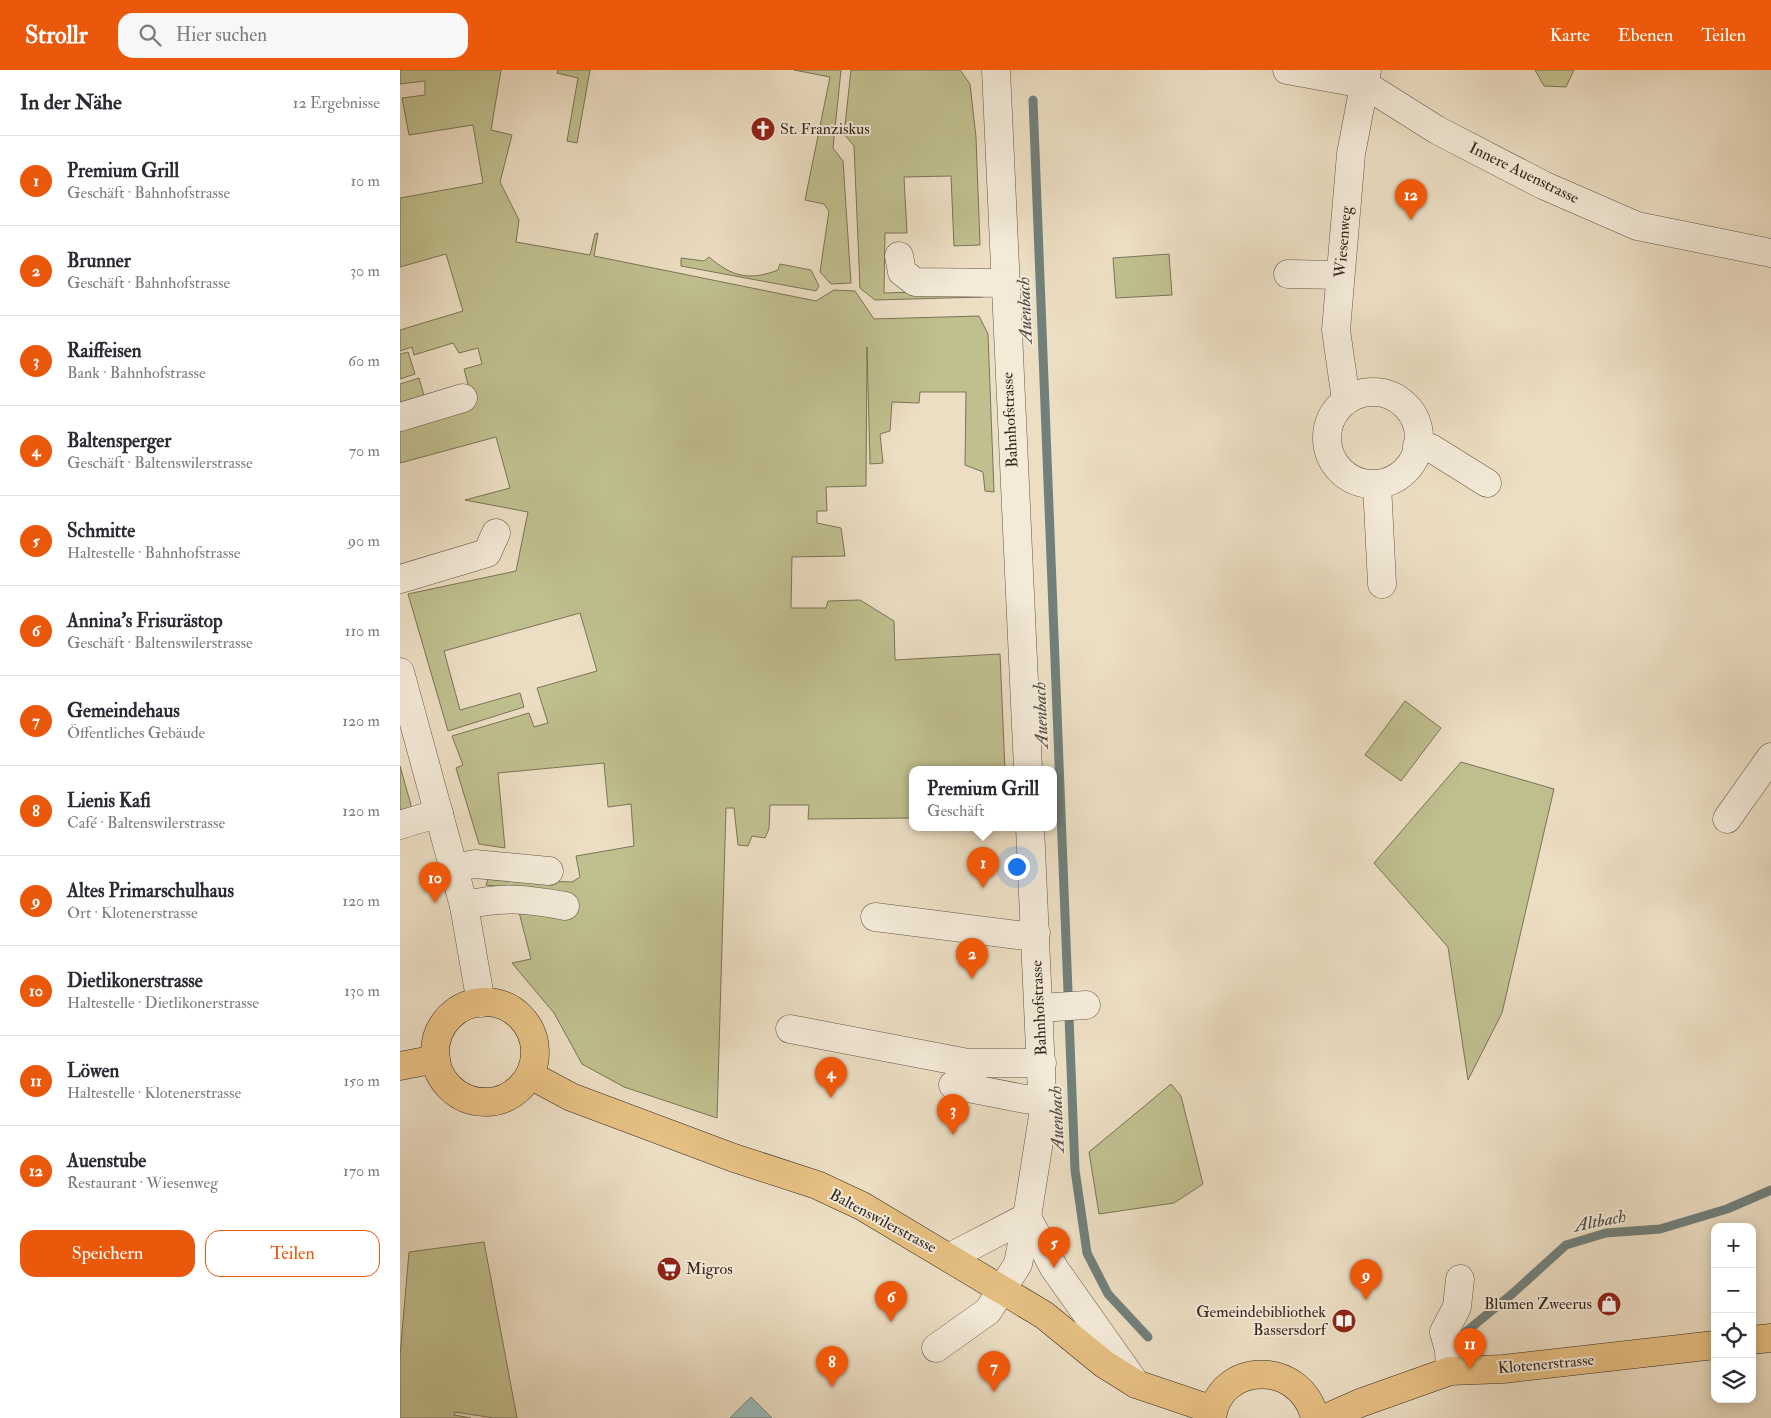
<!DOCTYPE html>
<html lang="de">
<head>
<meta charset="utf-8">
<style>
  :root { --surface:#fff; --page:#f7f7f7; --text:#2b2b33; --muted:#7c7c81; --line:#e1e1e2; --accent:#ea580c }
  body { margin:0; font-family:"IM FELL Double Pica",serif; background:var(--page); color:var(--text) }
  .controls { position:absolute; right:15px; bottom:15px; display:grid; overflow:hidden; border-radius:10px; box-shadow:0 2px 12px #0003 }
  .controls button { width:45px; height:45px; display:grid; place-items:center; padding:0; border:0; border-bottom:1px solid var(--line); background:var(--surface); color:var(--text); font:25px sans-serif }
  .you { position:absolute; left:616px; top:796px; width:18px; height:18px; margin:-12px; border:4px solid #fff; border-radius:50%; background:#1a73e8; box-shadow:0 0 0 8px #1a73e833 }
  .badge { display:grid; place-items:center; width:32px; height:32px; border-radius:50%; background:var(--accent); color:#fff; font-size:16px; font-weight:700 }
  .pin { position:absolute; translate:-50% -41px; filter:drop-shadow(0 1px 2px #0008) }
  .pin::after { content:''; position:absolute; top:26px; width:18px; height:15px; background:inherit; clip-path:polygon(0 0,100% 0,50% 100%) }
  .popup { position:absolute; left:509px; top:696px; width:148px; height:65px; box-sizing:border-box; display:grid; place-content:center; border-radius:10px; background:var(--surface); filter:drop-shadow(0 1px 4px #0005); font-size:16px; white-space:nowrap; color:var(--muted) }
  .popup b { font-size:19px; color:var(--text) }
  .popup::after { content:''; position:absolute; left:50%; top:100%; margin-left:-10px; border:10px solid transparent; border-top-color:var(--surface) }
  .list { margin:0; padding:0; list-style:none }
  h2 { display:flex; justify-content:space-between; align-items:center; height:65px; margin:0; padding:0 20px; font-size:21px }
  h2 small { font-size:16px; font-weight:400; color:var(--muted) }
  .list li { display:grid; grid-template-columns:32px 1fr auto; gap:15px; align-items:center; box-sizing:border-box; height:90px; padding:0 20px; border-top:1px solid var(--line) }
  .list b { display:block; font-size:19px; white-space:nowrap }
  .list p { margin:0; font-size:16px; white-space:nowrap; color:var(--muted) }
  .list em { font-size:16px; font-style:normal; color:var(--muted) }
  .actions { display:flex; gap:10px; padding:15px 20px }
  .actions a { flex:1; padding:11px 0; border:1px solid var(--accent); border-radius:15px; text-align:center; font-size:18px; color:var(--accent) }
  .actions .main { background:var(--accent); color:#fff }
  .icon { flex:none; width:28px; height:28px; fill:none; stroke:currentColor; stroke-width:2; stroke-linecap:round; stroke-linejoin:round }
  .map { position:relative; flex:none; width:1371px; height:1348px; overflow:hidden }
  header { display:flex; align-items:center; gap:30px; box-sizing:border-box; height:70px; padding:0 25px; background:var(--accent); color:#fff }
  header strong { font-size:24px }
  nav { display:flex; gap:28px; margin-inline-start:auto; font-size:18px }
  .search { width:350px; height:45px; background:var(--page); display:flex; align-items:center; gap:12px; box-sizing:border-box; padding:0 18px; border-radius:15px; color:var(--muted); font-size:19px }
  main { display:flex }
  aside { flex:1; background:var(--surface) }
  .map>svg:first-child { display:block }
  .green { fill:#c0bf8e; stroke:#7a7457 }
  .water { fill:#99bbb8; stroke:#71807b }
  .lines { fill:none; stroke-linecap:round; stroke-linejoin:round }
  .stream { stroke:#71807b; stroke-width:9 }
  .minor-casing { stroke:#635649; stroke-width:29 }
  .major-casing { stroke:#352820; stroke-width:29 }
  .minor { stroke:#f3ead8; stroke-width:28 }
  .major { stroke:#e6bf82; stroke-width:28 }
  .labels { text-anchor:middle; dominant-baseline:central; stroke-width:4; stroke-linejoin:round; paint-order:stroke }
  .poi-label { font-size:16px; fill:#352820; stroke:#f3ead8; text-anchor:start }
  .street-label { font-size:16px; fill:#352820; stroke:#f3ead8 }
  .water-label { font-size:18px; font-style:italic; fill:#4e4d46; stroke:#f3ead8 }
</style>
</head>
<body>
<header>
<strong>Strollr</strong>
<div class="search"><svg class="icon" aria-label="search" viewBox="0 0 24 24"><circle cx="10" cy="10" r="6"/><path d="M15 15l6 6"/></svg>Hier suchen</div>
<nav><a>Karte</a><a>Ebenen</a><a>Teilen</a></nav>
</header>
<main>
<aside>
<h2>In der Nähe<small>12 Ergebnisse</small></h2>
<ul class="list">
<li><span class="badge">1</span><div><b>Premium Grill</b><p>Geschäft · Bahnhofstrasse</p></div><em>10 m</em></li>
<li><span class="badge">2</span><div><b>Brunner</b><p>Geschäft · Bahnhofstrasse</p></div><em>30 m</em></li>
<li><span class="badge">3</span><div><b>Raiffeisen</b><p>Bank · Bahnhofstrasse</p></div><em>60 m</em></li>
<li><span class="badge">4</span><div><b>Baltensperger</b><p>Geschäft · Baltenswilerstrasse</p></div><em>70 m</em></li>
<li><span class="badge">5</span><div><b>Schmitte</b><p>Haltestelle · Bahnhofstrasse</p></div><em>90 m</em></li>
<li><span class="badge">6</span><div><b>Annina's Frisurästop</b><p>Geschäft · Baltenswilerstrasse</p></div><em>110 m</em></li>
<li><span class="badge">7</span><div><b>Gemeindehaus</b><p>Öffentliches Gebäude</p></div><em>120 m</em></li>
<li><span class="badge">8</span><div><b>Lienis Kafi</b><p>Café · Baltenswilerstrasse</p></div><em>120 m</em></li>
<li><span class="badge">9</span><div><b>Altes Primarschulhaus</b><p>Ort · Klotenerstrasse</p></div><em>120 m</em></li>
<li><span class="badge">10</span><div><b>Dietlikonerstrasse</b><p>Haltestelle · Dietlikonerstrasse</p></div><em>130 m</em></li>
<li><span class="badge">11</span><div><b>Löwen</b><p>Haltestelle · Klotenerstrasse</p></div><em>150 m</em></li>
<li><span class="badge">12</span><div><b>Auenstube</b><p>Restaurant · Wiesenweg</p></div><em>170 m</em></li>
</ul>
<div class="actions"><a class="main">Speichern</a><a>Teilen</a></div>
</aside>
<div class="map">
<svg width="1371" height="1348" viewBox="0 0 1371 1348">
  <rect width="100%" height="100%" fill="#ecdec3"/>
  <filter id="stains"><feTurbulence type="fractalNoise" baseFrequency=".004" numOctaves="4"/><feColorMatrix values="0 0 0 0 .2 0 0 0 0 .09 0 0 0 0 .02 0 0 0 .5 -.17"/></filter>
  <radialGradient id="worn" r=".72"><stop offset=".6" stop-color="#630" stop-opacity="0"/><stop offset="1" stop-color="#630" stop-opacity=".3"/></radialGradient>
  <g class="green">
    <path d="M0,0H101L91,60L112,65L100,112L119,150L116,172L190,185L195,164L198,163L194,186L416,231L434,220L455,221L474,249L579,246L588,264L594,422L585,421L583,402L565,395L566,322H520L519,333L492,332L490,361L480,364L483,393L470,394L467,277L466,416L426,417L427,441H417V453L441,458L445,486L392,487L391,538H426L428,531L460,530L494,551L495,590L600,584L605,699H513V748H511L408,749L409,735H370L369,759L365,768L352,766L348,776L338,775L334,738H326L317,1048L224,1017L182,994L154,943L112,893L131,889L119,842L131,820L86,815L88,809L172,812L180,807L176,786L234,776L231,734L208,737L204,693L98,703L105,778L79,774L56,698L63,695L52,666L129,643L134,657L148,653L137,618L197,601L180,543L44,581L60,640L120,623L124,637L48,661L8,524L116,501L128,442L65,430L110,418L96,367L0,393V352L73,333L64,299L82,294L78,278L59,283L53,273L14,285L12,277L0,281V260L63,241L46,184L0,197V128L83,113L73,55L9,65L2,28L25,25V11L0,14Z"/>
    <path d="M158,0H190L177,73L167,71L178,8L157,3Z"/>
    <path d="M394,0H441L433,78L443,91L451,213L431,214L420,202L429,141L424,134L405,130L430,7Z"/>
    <path d="M451,0H560L570,14L576,67L580,175L554,176L551,106L504,107L507,163H485L484,223L583,220V227L475,230L460,218L454,76L444,64Z"/>
    <path d="M1135,0H1174L1166,17L1144,16Z"/>
    <path d="M769,184L772,225L716,228L713,188Z"/>
    <path d="M309,187C332,207 350,211 378,200L380,194L411,200L419,216L416,221L281,196V188L304,191Z"/>
    <path d="M8,282L15,304L0,309V284Z"/>
    <path d="M19,308L26,332L0,339V314Z"/>
    <path d="M1005,631L1041,658L1001,711L965,685Z"/>
    <path d="M1061,692L1154,719L1102,943L1068,1010L1048,877L974,793Z"/>
    <path d="M0,696L11,735L5,753H0Z"/>
    <path d="M771,1014L781,1026L803,1114L774,1133L699,1144L689,1082Z"/>
    <path d="M84,1172L117,1348H94L55,1342L54,1345L71,1348H0V1286L9,1182Z"/>
  </g>
  <path class="water" d="M351,1327L372,1348H330Z"/>
  <g class="lines">
    <g class="stream">
      <path d="M633,30L675,1100L687,1183L708,1224L748,1267"/>
      <path d="M1062,1265L1112,1224L1166,1175L1206,1163L1260,1159L1327,1139L1371,1120"/>
    </g>
    <defs>
      <g id="minor">
        <path d="M596,0L628,699"/>
        <path d="M887,0L964,14L1037,60L1143,115L1237,156L1371,183"/>
        <path d="M499,186L502,202L515,212L604,213"/>
        <path d="M888,204L940,205"/>
        <circle cx="973" cy="368" r="46"/>
        <path d="M946,330L936,260L951,84L967,0"/>
        <path d="M0,347L63,328"/>
        <path d="M1017,376L1031,378L1087,413"/>
        <path d="M977,414L982,514"/>
        <path d="M0,509L87,483L96,463"/>
        <path d="M0,602L64,836L81,933"/>
        <path d="M1327,749L1371,687"/>
        <path d="M0,755L39,743"/>
        <path d="M53,798L75,794L149,801"/>
        <path d="M64,836C100,826 128,829 165,836"/>
        <path d="M475,847L618,865L636,863"/>
        <path d="M639,938L686,935"/>
        <path d="M390,959L568,993H642"/>
        <path d="M553,1015L625,1029L643,1031"/>
        <path d="M627,1147L654,1198L736,1314"/>
        <path d="M550,1187L627,1147"/>
        <path d="M536,1278L588,1241L618,1194L627,1147L643,1046L630,757"/>
        <path d="M1050,1301L1049,1280L1044,1262L1057,1237L1060,1209"/>
      </g>
      <g id="major">
        <circle cx="85" cy="982" r="50"/>
        <path d="M0,996L36,989"/>
        <path d="M130,1005L171,1027L334,1088L417,1115L462,1136L644,1245L704,1294L736,1314L813,1340"/>
        <path d="M1352,1270L1371,1268"/>
        <path d="M812,1348C819,1291 901,1289 915,1348"/>
        <path d="M926,1348L960,1333L1050,1301L1103,1299L1315,1275"/>
      </g>
    </defs>
    <use href="#minor" class="minor-casing"/>
    <use href="#major" class="major-casing"/>
    <use href="#minor" class="minor"/>
    <use href="#major" class="major"/>
  </g>
  <defs>
    <symbol id="church-disc" viewBox="-11 -11 22 22"><circle r="9.5" fill="#8f2418" stroke="#f3ead8"/><path d="M-1.2-6h2.4v3.5h3.3v2.4h-3.3V6h-2.4V-.1h-3.3v-2.4h3.3Z" fill="#fff"/></symbol>
    <symbol id="supermarket-disc" viewBox="-11 -11 22 22"><circle r="9.5" fill="#8f2418" stroke="#f3ead8"/><path d="M-6-5.5h2.5l.6 2H6L4.5 2H-2.5L-4.4-4H-6ZM-1.5 3.2a1.3 1.3 0 1 0 .1 0ZM3 3.2a1.3 1.3 0 1 0 .1 0Z" fill="#fff"/></symbol>
    <symbol id="shop-disc" viewBox="-11 -11 22 22"><circle r="9.5" fill="#8f2418" stroke="#f3ead8"/><path d="M-5-2.5h2.3a2.7 3.5 0 0 1 5.4 0H5L5.5 6h-11ZM-1.5-2.5h3a1.5 2.3 0 0 0-3 0Z" fill="#fff"/></symbol>
    <symbol id="library-disc" viewBox="-11 -11 22 22"><circle r="9.5" fill="#8f2418" stroke="#f3ead8"/><path d="M-6-4Q-3-5.5-.7-3.5V5Q-3 3-6 4ZM6-4Q3-5.5 .7-3.5V5Q3 3 6 4Z" fill="#fff"/></symbol>
  </defs>
  <g fill-rule="evenodd">
    <use href="#church-disc" x="349" y="45" width="28" height="28"/>
    <use href="#supermarket-disc" x="255" y="1185" width="28" height="28"/>
    <use href="#shop-disc" x="1195" y="1220" width="28" height="28"/>
    <use href="#library-disc" x="930" y="1237" width="28" height="28"/>
  </g>
  <g class="labels">
    <g class="poi-label">
      <text x="380" y="59">St. Franziskus</text>
      <text x="286" y="1199">Migros</text>
      <text x="1192" y="1234" text-anchor="end">Blumen Zweerus</text>
      <text x="926" y="1242" text-anchor="end">Gemeindebibliothek<tspan x="926" dy="18">Bassersdorf</tspan></text>
    </g>
    <g class="street-label">
      <text transform="translate(1124 103) rotate(26)">Innere Auenstrasse</text>
      <text transform="translate(943 172) rotate(-85)">Wiesenweg</text>
      <text transform="translate(610 350) rotate(-93)">Bahnhofstrasse</text>
      <text transform="translate(639 938) rotate(-93)">Bahnhofstrasse</text>
      <text transform="translate(483 1151) rotate(28)">Baltenswilerstrasse</text>
      <text transform="translate(1146 1294) rotate(-5)">Klotenerstrasse</text>
    </g>
    <g class="water-label">
      <text transform="translate(625 240) rotate(-92)">Auenbach</text>
      <text transform="translate(641 645) rotate(-92)">Auenbach</text>
      <text transform="translate(657 1049) rotate(-92)">Auenbach</text>
      <text transform="translate(1200 1151) rotate(-11)">Altbach</text>
    </g>
  </g>
  <rect width="100%" height="100%" filter="url(#stains)"/>
  <rect width="100%" height="100%" fill="url(#worn)"/>
</svg>
<div class="controls">
<button>+</button>
<button>−</button>
<button><svg class="icon" aria-label="locate" viewBox="0 0 24 24"><circle cx="12" cy="12" r="6"/><path d="M12 2v4M12 18v4M2 12h4M18 12h4"/></svg></button>
<button><svg class="icon" aria-label="layers" viewBox="0 0 24 24"><path d="M12 4l9 5-9 5-9-5zM3 14l9 5 9-5"/></svg></button>
</div>
<div class="you"></div>
<div class="pin badge" style="left:583px;top:818px">1</div>
<div class="popup"><b>Premium Grill</b>Geschäft</div>
<div class="pin badge" style="left:572px;top:909px">2</div>
<div class="pin badge" style="left:553px;top:1065px">3</div>
<div class="pin badge" style="left:431px;top:1028px">4</div>
<div class="pin badge" style="left:654px;top:1198px">5</div>
<div class="pin badge" style="left:491px;top:1252px">6</div>
<div class="pin badge" style="left:594px;top:1322px">7</div>
<div class="pin badge" style="left:432px;top:1317px">8</div>
<div class="pin badge" style="left:966px;top:1230px">9</div>
<div class="pin badge" style="left:35px;top:833px">10</div>
<div class="pin badge" style="left:1070px;top:1299px">11</div>
<div class="pin badge" style="left:1011px;top:150px">12</div>
</div>
</main>
</body>
</html>
